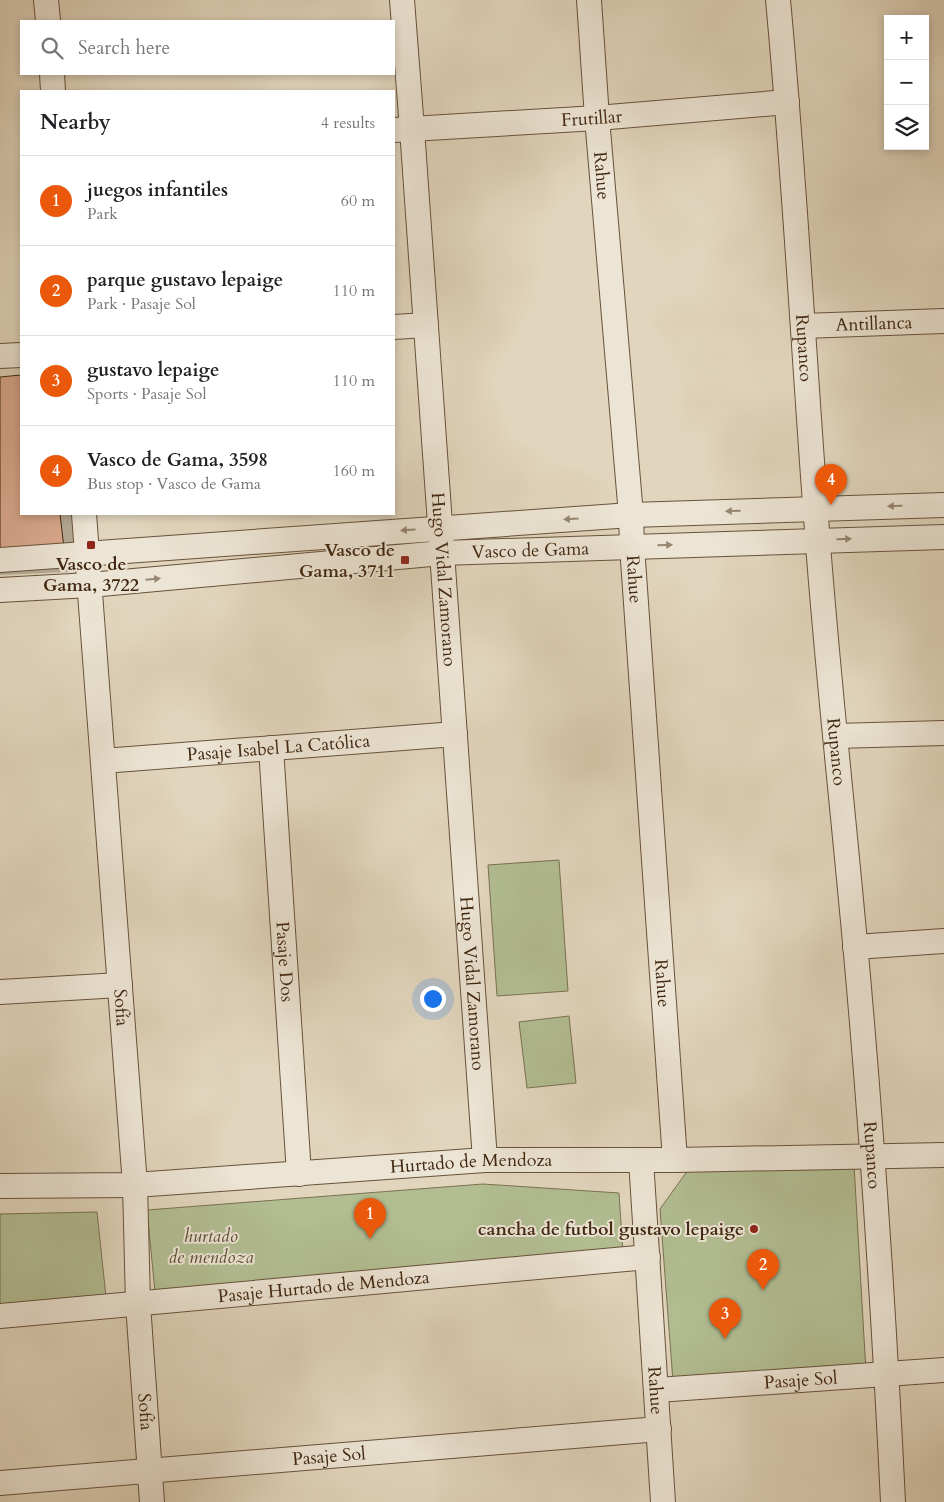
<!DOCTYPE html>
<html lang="en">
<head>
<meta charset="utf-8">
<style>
  :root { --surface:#fff; --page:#f6f6f6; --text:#202124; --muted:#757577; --line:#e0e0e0; --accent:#ea580c }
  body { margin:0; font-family:Cardo,serif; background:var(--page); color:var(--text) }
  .controls { position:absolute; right:15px; top:15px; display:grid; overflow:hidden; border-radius:0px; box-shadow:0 2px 8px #0003 }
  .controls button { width:45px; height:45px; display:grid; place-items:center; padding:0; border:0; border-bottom:1px solid var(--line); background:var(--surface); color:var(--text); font:25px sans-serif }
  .you { position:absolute; left:432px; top:998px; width:18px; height:18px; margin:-12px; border:4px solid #fff; border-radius:50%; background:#1a73e8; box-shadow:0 0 0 8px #1a73e833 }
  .badge { display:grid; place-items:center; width:32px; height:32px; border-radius:50%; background:var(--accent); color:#fff; font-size:16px; font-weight:700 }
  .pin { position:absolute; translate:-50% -41px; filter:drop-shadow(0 1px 2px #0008) }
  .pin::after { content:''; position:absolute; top:26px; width:18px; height:15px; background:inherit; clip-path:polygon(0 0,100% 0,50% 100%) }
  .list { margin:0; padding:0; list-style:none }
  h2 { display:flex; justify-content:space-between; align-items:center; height:65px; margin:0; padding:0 20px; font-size:21px }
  h2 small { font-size:16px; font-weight:400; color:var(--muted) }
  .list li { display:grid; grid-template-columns:32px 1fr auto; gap:15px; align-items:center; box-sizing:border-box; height:90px; padding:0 20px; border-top:1px solid var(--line) }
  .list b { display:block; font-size:19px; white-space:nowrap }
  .list p { margin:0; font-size:16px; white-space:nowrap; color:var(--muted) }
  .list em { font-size:16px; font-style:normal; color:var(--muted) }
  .icon { flex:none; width:28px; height:28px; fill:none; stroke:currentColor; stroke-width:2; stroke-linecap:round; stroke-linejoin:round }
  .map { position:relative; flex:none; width:944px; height:1502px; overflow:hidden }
  .search { position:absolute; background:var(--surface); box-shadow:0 2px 8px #0003; left:20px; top:20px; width:375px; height:55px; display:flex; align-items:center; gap:12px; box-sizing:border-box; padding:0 18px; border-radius:0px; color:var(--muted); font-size:19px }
  .panel { position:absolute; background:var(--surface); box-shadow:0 2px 8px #0003; left:20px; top:90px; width:375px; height:425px; border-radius:0px }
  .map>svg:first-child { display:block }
  .green { fill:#b2bd92; stroke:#797251 }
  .shadow { fill:#0003 }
  .building { fill:#d9a88d; stroke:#402710 }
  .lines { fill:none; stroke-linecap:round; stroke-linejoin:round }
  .street-casing { stroke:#68523b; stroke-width:26 }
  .street { stroke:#ece4d4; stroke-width:24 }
  .oneway { fill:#968672 }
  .poi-dot { fill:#8f2418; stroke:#ece4d4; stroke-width:2 }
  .labels { text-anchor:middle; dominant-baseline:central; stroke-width:4; stroke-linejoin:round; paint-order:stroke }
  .street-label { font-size:18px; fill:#402710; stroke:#ece4d4 }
  .poi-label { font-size:18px; font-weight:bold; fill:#402710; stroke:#ece4d4; text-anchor:end }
  .park-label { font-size:18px; font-style:italic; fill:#5c4c30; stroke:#ece4d4 }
</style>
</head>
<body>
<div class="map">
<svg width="944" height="1502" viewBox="0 0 944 1502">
  <rect width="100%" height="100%" fill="#e1d5bd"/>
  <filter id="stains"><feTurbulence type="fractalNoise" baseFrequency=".004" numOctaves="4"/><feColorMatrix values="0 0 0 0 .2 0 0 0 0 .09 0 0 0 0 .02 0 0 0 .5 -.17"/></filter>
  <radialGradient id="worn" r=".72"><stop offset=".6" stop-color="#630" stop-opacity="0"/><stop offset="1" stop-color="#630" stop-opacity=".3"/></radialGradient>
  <g class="green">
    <path d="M559,860L568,991L497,996L488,865Z"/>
    <path d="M569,1016L576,1083L527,1088L519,1022Z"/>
    <path d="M854,1165L866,1372L673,1382L660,1209L688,1170Z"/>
    <path d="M483,1184L619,1193L623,1254L155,1292L147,1210Z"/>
    <path d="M97,1212L106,1297L0,1305V1214Z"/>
  </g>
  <path class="shadow" d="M21,376V514H81L87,571L0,575V378Z"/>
  <path class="building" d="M21,375V514H60L64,548L0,551V377Z"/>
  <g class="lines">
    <defs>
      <g id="street">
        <path d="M46,0L48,21"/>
        <path id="s1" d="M402,0L412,129L485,1160"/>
        <path id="s2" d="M589,0L597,118L631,515L632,546L675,1160"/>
        <path id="s3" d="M778,0C795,181 804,362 818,544C828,677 843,810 855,943C872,1129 884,1316 893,1502"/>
        <path d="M52,74L53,91"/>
        <path id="s4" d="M394,130L597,118L787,102"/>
        <path id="s5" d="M803,326L944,321"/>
        <path d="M394,327L426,325"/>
        <path d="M0,356L21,355"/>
        <path id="s6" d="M84,514L135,1185L138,1304L152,1502"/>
        <path d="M0,560L631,515L944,505"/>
        <path id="s7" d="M0,590L90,585L442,553L944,537"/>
        <path d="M836,736L944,733"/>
        <path id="s8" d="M271,748L299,1174"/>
        <path id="s9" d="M103,761L455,734"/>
        <path d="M855,947L944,941"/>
        <path d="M0,992L120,985"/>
        <path id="s10" d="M641,1160L663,1502"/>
        <path id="s11" d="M0,1186L135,1185L485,1160H675L944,1155"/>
        <path id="s12" d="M0,1316L648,1257"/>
        <path id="s13" d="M657,1390L944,1370"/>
        <path id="s14" d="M0,1483L659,1429"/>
      </g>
    </defs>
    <use href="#street" class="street-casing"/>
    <use href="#street" class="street"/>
  </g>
  <defs><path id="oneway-solid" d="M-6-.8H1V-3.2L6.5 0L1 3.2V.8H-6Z" transform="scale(1.25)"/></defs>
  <g class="oneway">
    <use href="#oneway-solid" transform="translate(895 506) rotate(179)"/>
    <use href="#oneway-solid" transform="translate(733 511) rotate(178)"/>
    <use href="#oneway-solid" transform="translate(571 519) rotate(176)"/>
    <use href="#oneway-solid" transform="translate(408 530) rotate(176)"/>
    <use href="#oneway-solid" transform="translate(844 539) rotate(-2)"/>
    <use href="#oneway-solid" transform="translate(665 545) rotate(-2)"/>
    <use href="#oneway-solid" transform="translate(153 579) rotate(-5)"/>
  </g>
  <g class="poi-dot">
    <rect x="86" y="540" width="10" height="10" rx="2.5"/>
    <rect x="400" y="555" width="10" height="10" rx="2.5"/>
    <circle cx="754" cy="1229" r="5"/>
  </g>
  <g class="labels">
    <g class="street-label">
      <text stroke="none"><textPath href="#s4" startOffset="198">Frutillar</textPath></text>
      <text stroke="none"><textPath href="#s2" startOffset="176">Rahue</textPath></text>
      <text stroke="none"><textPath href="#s5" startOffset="71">Antillanca</textPath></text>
      <text stroke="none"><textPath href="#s3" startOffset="349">Rupanco</textPath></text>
      <text stroke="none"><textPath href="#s7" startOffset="532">Vasco de Gama</textPath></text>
      <text stroke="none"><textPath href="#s1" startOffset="581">Hugo Vidal Zamorano</textPath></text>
      <text stroke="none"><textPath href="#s2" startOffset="581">Rahue</textPath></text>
      <text stroke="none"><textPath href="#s9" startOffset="176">Pasaje Isabel La Católica</textPath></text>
      <text stroke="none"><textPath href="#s3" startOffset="754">Rupanco</textPath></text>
      <text stroke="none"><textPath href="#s8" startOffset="214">Pasaje Dos</textPath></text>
      <text stroke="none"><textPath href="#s1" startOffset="986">Hugo Vidal Zamorano</textPath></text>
      <text stroke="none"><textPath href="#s2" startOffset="986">Rahue</textPath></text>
      <text stroke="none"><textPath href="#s6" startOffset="495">Sofía</textPath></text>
      <text stroke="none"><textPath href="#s3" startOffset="1159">Rupanco</textPath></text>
      <text stroke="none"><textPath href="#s11" startOffset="472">Hurtado de Mendoza</textPath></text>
      <text stroke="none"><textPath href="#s12" startOffset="325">Pasaje Hurtado de Mendoza</textPath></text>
      <text stroke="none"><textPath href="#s13" startOffset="144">Pasaje Sol</textPath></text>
      <text stroke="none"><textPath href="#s10" startOffset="231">Rahue</textPath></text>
      <text stroke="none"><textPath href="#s6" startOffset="900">Sofía</textPath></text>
      <text stroke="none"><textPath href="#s14" startOffset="330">Pasaje Sol</textPath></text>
    </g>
    <g class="poi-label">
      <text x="395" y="550">Vasco de<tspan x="395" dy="21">Gama, 3711</tspan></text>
      <text x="91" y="564" text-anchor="middle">Vasco de<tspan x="91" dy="21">Gama, 3722</tspan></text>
      <text x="744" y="1229">cancha de futbol gustavo lepaige</text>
    </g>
    <g class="park-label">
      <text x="211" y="1236">hurtado<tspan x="211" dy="21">de mendoza</tspan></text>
    </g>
  </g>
  <rect width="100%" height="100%" filter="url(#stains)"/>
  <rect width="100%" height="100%" fill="url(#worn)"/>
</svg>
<div class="controls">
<button>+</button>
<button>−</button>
<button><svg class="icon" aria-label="layers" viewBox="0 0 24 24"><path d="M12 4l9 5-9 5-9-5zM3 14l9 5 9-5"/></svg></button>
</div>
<div class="you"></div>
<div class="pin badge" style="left:370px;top:1239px">1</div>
<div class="pin badge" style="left:763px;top:1290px">2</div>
<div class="pin badge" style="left:725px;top:1339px">3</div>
<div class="pin badge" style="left:831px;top:505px">4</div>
<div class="search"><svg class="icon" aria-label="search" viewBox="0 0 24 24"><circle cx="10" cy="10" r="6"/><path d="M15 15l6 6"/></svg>Search here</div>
<section class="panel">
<h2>Nearby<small>4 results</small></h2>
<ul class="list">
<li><span class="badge">1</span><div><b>juegos infantiles</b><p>Park</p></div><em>60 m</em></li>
<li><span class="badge">2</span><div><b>parque gustavo lepaige</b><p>Park · Pasaje Sol</p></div><em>110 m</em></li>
<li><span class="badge">3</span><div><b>gustavo lepaige</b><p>Sports · Pasaje Sol</p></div><em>110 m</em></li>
<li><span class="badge">4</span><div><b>Vasco de Gama, 3598</b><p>Bus stop · Vasco de Gama</p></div><em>160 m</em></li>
</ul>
</section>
</div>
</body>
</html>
